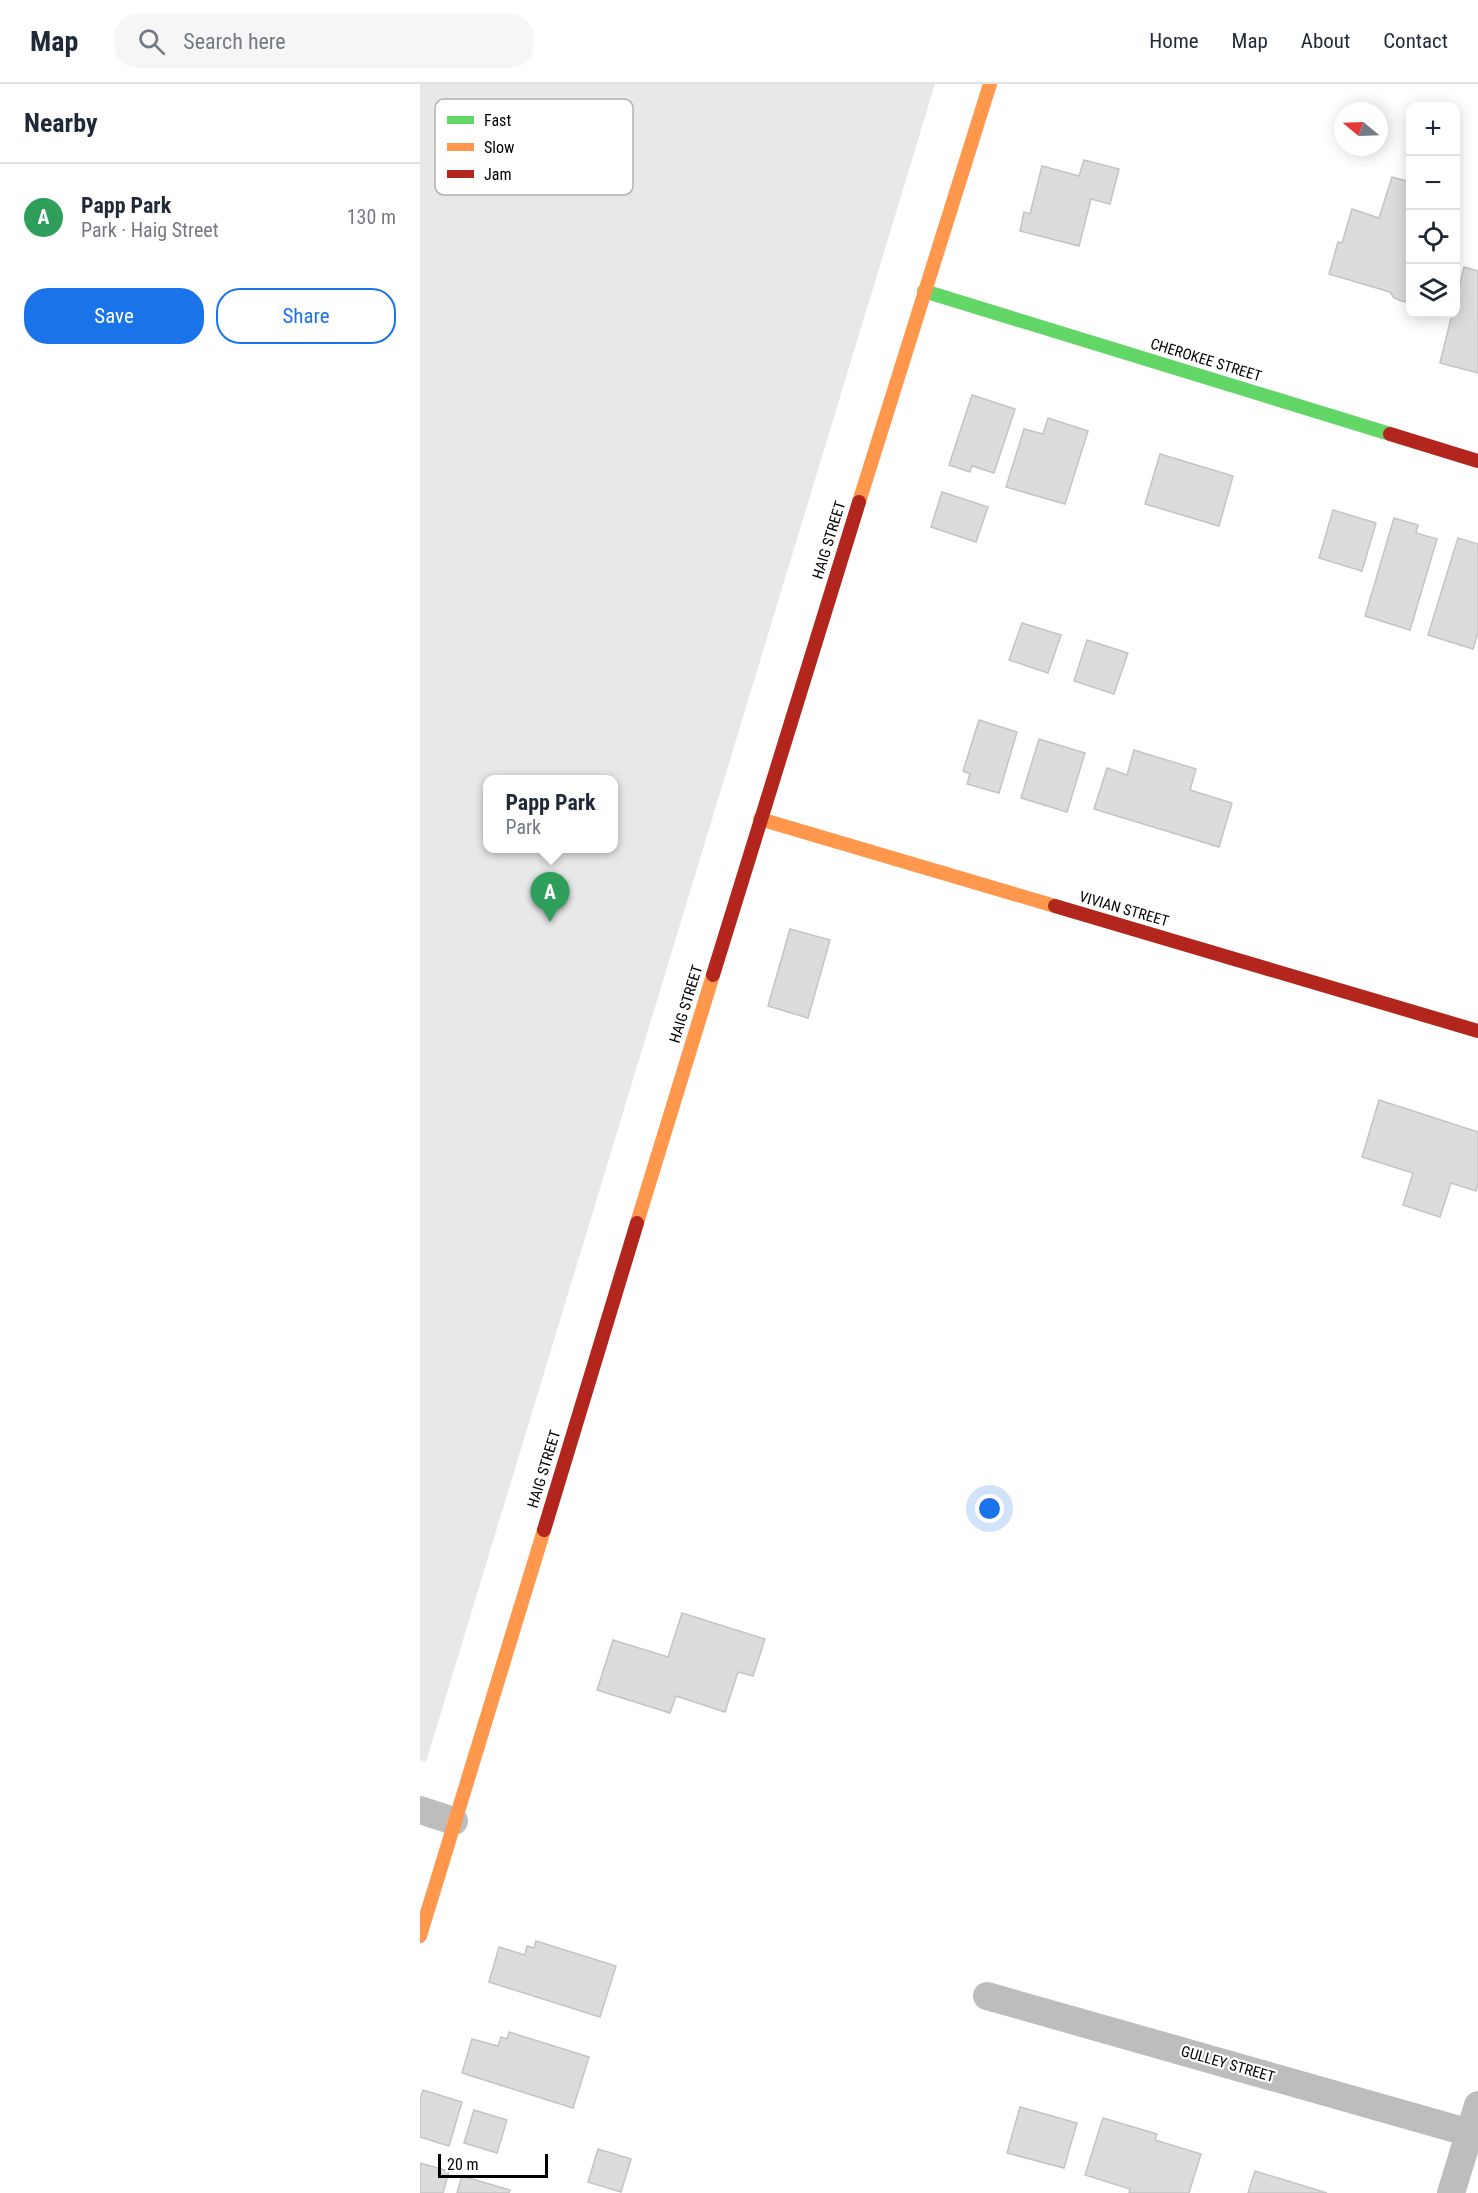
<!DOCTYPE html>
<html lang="en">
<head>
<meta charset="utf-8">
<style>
  :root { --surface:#fff; --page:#f6f6f7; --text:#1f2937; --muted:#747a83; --line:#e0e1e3; --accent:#1a73e8 }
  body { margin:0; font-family:"Roboto Condensed",sans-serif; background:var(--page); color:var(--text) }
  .controls { position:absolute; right:18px; top:18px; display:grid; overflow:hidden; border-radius:12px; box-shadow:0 3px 15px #0003 }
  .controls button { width:54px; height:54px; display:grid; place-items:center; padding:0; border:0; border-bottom:2px solid var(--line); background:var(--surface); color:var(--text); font:30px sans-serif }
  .compass { position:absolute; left:914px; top:18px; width:54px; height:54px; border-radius:50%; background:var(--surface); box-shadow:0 3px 15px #0003; rotate:289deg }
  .scale { position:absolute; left:18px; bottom:15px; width:110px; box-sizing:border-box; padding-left:6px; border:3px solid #000; border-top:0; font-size:16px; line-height:21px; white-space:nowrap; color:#000; -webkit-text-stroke:4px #fff; paint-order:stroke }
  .you { position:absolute; left:570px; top:1425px; width:21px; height:21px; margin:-15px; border:4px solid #fff; border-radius:50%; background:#1a73e8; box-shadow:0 0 0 9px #1a73e833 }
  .badge { display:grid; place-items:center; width:39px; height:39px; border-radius:50%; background:var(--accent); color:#fff; font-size:20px; font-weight:700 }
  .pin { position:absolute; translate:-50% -50px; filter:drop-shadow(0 2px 3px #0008) }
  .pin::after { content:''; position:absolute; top:32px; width:21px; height:18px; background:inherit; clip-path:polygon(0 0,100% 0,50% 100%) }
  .popup { position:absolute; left:63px; top:691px; width:135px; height:78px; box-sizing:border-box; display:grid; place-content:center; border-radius:12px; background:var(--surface); filter:drop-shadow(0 2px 4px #0005); font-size:20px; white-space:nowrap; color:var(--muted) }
  .popup b { font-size:22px; color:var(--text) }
  .popup::after { content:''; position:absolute; left:50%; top:100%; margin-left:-12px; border:12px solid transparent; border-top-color:var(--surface) }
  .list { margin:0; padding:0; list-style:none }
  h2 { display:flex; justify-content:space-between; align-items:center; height:78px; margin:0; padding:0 24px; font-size:26px }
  h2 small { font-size:20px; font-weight:400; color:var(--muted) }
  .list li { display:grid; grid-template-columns:39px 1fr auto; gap:18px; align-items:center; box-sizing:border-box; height:108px; padding:0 24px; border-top:2px solid var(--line) }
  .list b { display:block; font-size:22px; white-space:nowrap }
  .list p { margin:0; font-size:20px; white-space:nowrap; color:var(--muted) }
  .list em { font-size:20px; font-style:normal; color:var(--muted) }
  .actions { display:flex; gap:12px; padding:18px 24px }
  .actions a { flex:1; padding:14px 0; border:2px solid var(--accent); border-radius:24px; text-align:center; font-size:21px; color:var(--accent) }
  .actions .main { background:var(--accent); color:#fff }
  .icon { flex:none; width:33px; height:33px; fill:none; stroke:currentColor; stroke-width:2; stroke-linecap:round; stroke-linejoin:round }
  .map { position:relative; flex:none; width:1058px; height:2109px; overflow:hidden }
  header { display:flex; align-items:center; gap:36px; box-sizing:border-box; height:84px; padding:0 30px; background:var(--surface); border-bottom:2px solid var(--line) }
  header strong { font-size:28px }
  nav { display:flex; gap:33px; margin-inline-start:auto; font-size:21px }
  .search { width:420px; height:54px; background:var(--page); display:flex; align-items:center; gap:15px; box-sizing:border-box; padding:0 21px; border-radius:24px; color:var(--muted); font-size:22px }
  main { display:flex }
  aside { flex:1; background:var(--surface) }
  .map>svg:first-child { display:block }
  .green { fill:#e8e8e8; fill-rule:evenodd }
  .building { fill:#dcdcdc; stroke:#c4c4c4; stroke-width:1.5 }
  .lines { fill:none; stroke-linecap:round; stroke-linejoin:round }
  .street { stroke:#bdbdbd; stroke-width:28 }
  .fast { stroke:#63d668; stroke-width:14 }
  .slow { stroke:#ff974d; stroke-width:14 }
  .jam { stroke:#b3261e; stroke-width:14 }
  .labels { text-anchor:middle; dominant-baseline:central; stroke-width:4.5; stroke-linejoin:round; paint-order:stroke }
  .street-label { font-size:15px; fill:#000; stroke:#fff }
  .key { fill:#fff; stroke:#b2b2b2; stroke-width:1.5 }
  .key-label { font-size:16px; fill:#000 }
</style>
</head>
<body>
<header>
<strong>Map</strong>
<div class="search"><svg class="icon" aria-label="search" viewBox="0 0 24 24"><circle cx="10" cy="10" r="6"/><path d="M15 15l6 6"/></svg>Search here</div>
<nav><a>Home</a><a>Map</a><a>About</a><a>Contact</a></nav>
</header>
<main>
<aside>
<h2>Nearby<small></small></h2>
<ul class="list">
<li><span class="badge" style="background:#2e9e5b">A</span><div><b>Papp Park</b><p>Park · Haig Street</p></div><em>130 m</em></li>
</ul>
<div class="actions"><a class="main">Save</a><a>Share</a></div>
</aside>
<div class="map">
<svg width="1058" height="2109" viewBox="0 0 1058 2109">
  <rect width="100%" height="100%" fill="#fff"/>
  <path class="green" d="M0,0H515L6,1678L0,1676ZM67,696H193V764H67Z"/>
  <g class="building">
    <path d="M664,76L699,85L690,120L671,115L659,162L600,147L604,128L610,130L622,82L659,92Z"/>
    <path d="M972,93L990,98V190L988,197L990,199V215L984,218L974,214L970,208L909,190L918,158L922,159L932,125L959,134Z"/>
    <path d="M1044,183L1058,187V289L1020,279L1032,230H1036V217Z"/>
    <path d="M552,311L595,325L574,389L552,382L550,388L529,381Z"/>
    <path d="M628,334L668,347L645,420L586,403L604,345L623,350Z"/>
    <path d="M740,370L813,392L799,442L725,420Z"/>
    <path d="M522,408L568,423L556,458L511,443Z"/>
    <path d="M913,426L956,439L942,487L899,474Z"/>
    <path d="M974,434L998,441L996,449L1017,455L990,546L945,532Z"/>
    <path d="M1038,454L1058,460V549L1053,565L1008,551Z"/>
    <path d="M602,539L641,551L628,589L589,576Z"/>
    <path d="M667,556L708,569L694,610L654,597Z"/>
    <path d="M559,636L597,648L579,709L547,700L550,690L543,687Z"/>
    <path d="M619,655L665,669L647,728L601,714Z"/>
    <path d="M714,666L776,685L770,706L812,719L799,763L674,725L687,684L707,691Z"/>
    <path d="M370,845L410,856L388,934L348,922Z"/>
    <path d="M959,1016L1058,1048V1100L1056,1107L1031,1099L1020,1133L983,1121L993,1089L942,1073Z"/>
    <path d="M262,1529L345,1555L333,1592L318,1588L305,1628L256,1612L250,1629L177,1606L193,1556L248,1573Z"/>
    <path d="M116,1857L196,1882L180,1933L69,1898L79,1863L105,1871L107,1862L114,1864Z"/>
    <path d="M89,1948L169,1973L153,2024L42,1989L52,1955L78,1962L81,1953L87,1955Z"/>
    <path d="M3,2006L42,2018L29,2062L0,2053V2015Z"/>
    <path d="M600,2023L657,2039L644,2084L587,2069Z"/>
    <path d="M54,2026L87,2036L77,2069L44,2059Z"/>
    <path d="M683,2034L737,2050L735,2056L781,2070L769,2109H709L710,2105L665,2091Z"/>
    <path d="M178,2065L211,2075L201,2108L168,2098Z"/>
    <path d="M0,2079L29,2087L23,2109H0Z"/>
    <path d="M835,2087L907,2109H828Z"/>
    <path d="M42,2092L90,2106L89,2109H37Z"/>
  </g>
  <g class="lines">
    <g class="street">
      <path d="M0,1726L34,1737"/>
      <path d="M567,1912L1050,2049"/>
      <path d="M1031,2109L1058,2021"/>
    </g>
    <path class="fast" d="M504,207L970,350"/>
    <g class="slow">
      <path d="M439,418L570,0"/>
      <path d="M340,735L635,822"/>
      <path d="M217,1139L293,891"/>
      <path d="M0,1852L124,1446"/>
    </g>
    <g class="jam">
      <path d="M970,350L1058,377"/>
      <path d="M635,822L1058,947"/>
      <path d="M293,891L439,418"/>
      <path d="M124,1446L217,1139"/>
    </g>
  </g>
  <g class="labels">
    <g class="street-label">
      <text transform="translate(786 276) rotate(17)">CHEROKEE STREET</text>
      <text transform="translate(409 456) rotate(-73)">HAIG STREET</text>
      <text transform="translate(704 825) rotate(16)">VIVIAN STREET</text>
      <text transform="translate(266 920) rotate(-73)">HAIG STREET</text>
      <text transform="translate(124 1385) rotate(-73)">HAIG STREET</text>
      <text transform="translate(808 1980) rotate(16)">GULLEY STREET</text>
    </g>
  </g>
  <rect x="15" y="15" width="198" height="96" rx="9" class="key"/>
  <rect x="27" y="32" width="27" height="8" fill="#63d668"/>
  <rect x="27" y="59" width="27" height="8" fill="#ff974d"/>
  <rect x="27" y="86" width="27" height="8" fill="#b3261e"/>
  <g class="key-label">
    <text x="64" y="42">Fast</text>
    <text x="64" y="69">Slow</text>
    <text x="64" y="96">Jam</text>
  </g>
</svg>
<div class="controls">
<button>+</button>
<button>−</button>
<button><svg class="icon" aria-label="locate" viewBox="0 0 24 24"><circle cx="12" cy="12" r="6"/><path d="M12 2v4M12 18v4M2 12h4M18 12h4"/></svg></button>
<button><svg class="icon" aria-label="layers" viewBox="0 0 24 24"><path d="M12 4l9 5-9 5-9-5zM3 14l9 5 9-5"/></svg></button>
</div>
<svg class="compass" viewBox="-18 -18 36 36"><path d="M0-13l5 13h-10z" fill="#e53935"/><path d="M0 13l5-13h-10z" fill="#747a83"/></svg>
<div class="scale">20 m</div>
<div class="you"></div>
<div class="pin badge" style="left:130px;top:838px;background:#2e9e5b">A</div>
<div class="popup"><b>Papp Park</b>Park</div>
</div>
</main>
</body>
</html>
